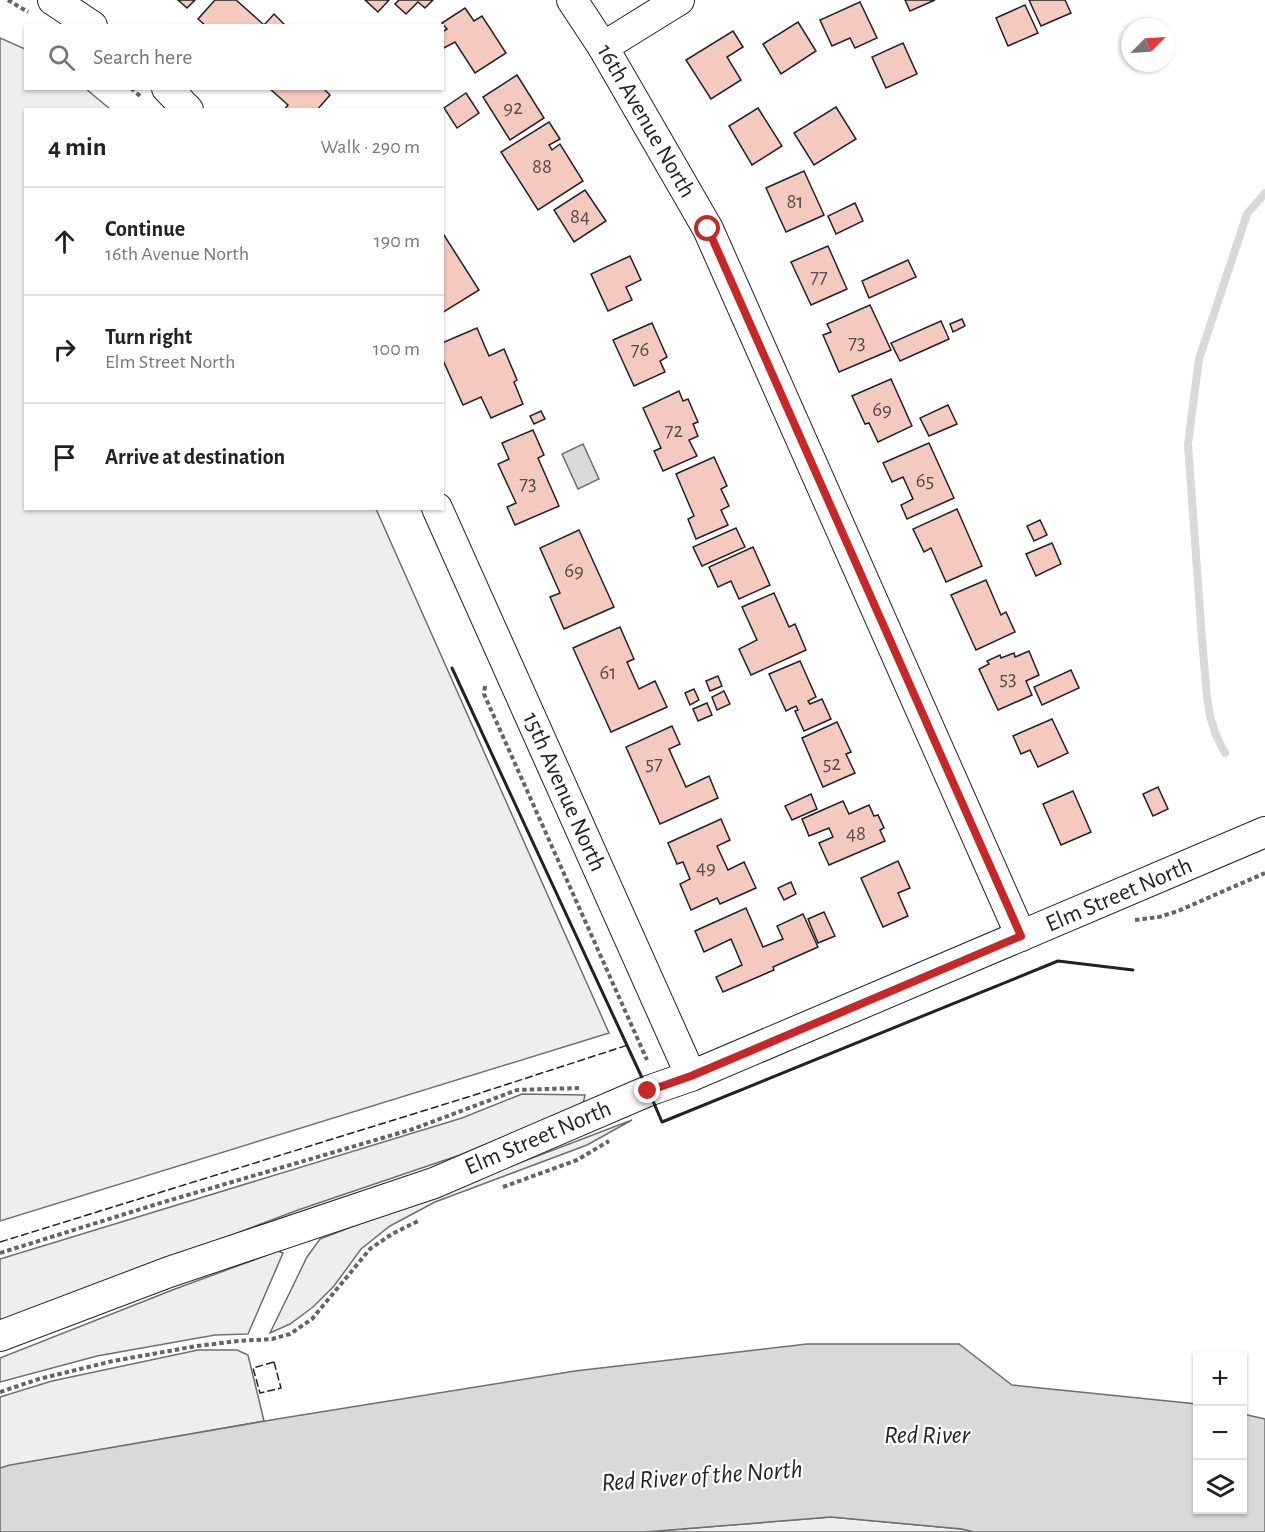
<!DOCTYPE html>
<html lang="en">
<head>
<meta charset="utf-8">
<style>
  :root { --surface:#fff; --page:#f6f6f6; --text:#222; --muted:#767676; --line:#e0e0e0 }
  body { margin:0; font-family:"Alegreya Sans",sans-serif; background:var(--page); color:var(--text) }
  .controls { position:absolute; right:18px; bottom:18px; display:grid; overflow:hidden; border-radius:0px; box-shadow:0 2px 4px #0004 }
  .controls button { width:54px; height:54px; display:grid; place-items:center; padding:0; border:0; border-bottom:2px solid var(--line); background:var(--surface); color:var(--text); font:30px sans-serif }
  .compass { position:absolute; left:1121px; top:18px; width:54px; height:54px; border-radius:50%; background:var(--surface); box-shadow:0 2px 4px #0004; rotate:66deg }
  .stop { position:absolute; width:18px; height:18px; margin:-14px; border:4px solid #c62828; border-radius:50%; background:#fff }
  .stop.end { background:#c62828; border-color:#fff; box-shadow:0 2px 6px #0008 }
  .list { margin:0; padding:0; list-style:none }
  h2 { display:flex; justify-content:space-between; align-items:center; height:78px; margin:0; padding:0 24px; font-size:26px }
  h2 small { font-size:20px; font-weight:400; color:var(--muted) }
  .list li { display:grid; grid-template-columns:39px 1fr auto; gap:18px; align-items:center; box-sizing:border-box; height:108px; padding:0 24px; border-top:2px solid var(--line) }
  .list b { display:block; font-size:22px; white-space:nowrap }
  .list p { margin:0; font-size:20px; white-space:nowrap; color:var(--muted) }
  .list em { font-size:20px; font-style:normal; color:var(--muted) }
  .icon { flex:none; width:33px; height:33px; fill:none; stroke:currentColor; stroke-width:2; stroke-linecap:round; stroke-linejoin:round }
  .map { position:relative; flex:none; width:1265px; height:1532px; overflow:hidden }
  .search { position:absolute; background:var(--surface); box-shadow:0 2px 4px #0004; left:24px; top:24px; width:420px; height:66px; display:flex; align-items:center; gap:15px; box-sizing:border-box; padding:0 21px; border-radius:0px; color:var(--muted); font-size:22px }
  .panel { position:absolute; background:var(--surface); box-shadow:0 2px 4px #0004; left:24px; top:108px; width:420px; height:402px; border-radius:0px }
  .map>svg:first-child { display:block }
  .green { fill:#eee; stroke:#6f6f6f; stroke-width:1.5 }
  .water { fill:#d9d9d9; stroke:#6f6f6f; stroke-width:1.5 }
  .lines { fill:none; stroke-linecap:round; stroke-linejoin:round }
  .stream { stroke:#d9d9d9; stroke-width:8 }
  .building { fill:#f3c9c0; stroke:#222; stroke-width:1.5 }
  .minor-casing { stroke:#222; stroke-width:32 }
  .path { stroke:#646464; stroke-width:4; stroke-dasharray:4.5 3; stroke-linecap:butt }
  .minor { stroke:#fff; stroke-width:30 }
  .fence { stroke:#222; stroke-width:1.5; stroke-dasharray:8 3; stroke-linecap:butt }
  .wall { stroke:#222; stroke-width:3 }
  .route { stroke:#c62828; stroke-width:8 }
  .labels { text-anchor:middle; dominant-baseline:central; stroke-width:4.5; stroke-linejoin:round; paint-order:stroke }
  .number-label { font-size:21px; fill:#564c4a }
  .street-label { font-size:24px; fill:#222; stroke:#fff }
  .water-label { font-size:26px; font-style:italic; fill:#222; stroke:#fff }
</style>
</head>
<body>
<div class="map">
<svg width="1265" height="1532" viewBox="0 0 1265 1532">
  <rect width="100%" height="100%" fill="#fff"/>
  <g class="green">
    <path d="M0,38L25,49L26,88L86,89L110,109L26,110V508L376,509L609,1033L0,1221Z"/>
    <path d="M522,1094L585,1095L583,1104L460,1155L298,1210L64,1298L0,1324V1259L462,1118Z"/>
    <path d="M632,1120L587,1145L435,1202L390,1226L361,1249L334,1286L313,1307L290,1324L270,1333L307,1257L320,1239Z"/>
    <path d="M278,1251L283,1253L248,1334L215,1335L97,1356L0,1382V1358L175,1289Z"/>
    <path d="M198,1350H237L248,1355L264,1421L0,1468V1397L52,1381Z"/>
    <path d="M831,1517L962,1529L974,1532H645Z"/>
  </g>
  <g class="water">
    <path d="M583,444L599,479L578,489L562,454Z"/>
    <path d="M807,1344H959L1012,1385L1197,1404L1198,1510H1242L1243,1414L1265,1419V1532H974L962,1529L831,1517L645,1532H0V1468L10,1465L277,1419L575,1371Z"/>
  </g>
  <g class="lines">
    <path class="stream" d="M1225,753L1216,735L1210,716L1207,697L1202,639L1188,444L1199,359L1247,214L1265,193"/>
  </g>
  <g class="building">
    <path d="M178,0H195L187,8Z"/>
    <path d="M215,0H236L264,25L274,14L286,26H206L198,19Z"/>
    <path d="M365,0H389L378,12Z"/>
    <path d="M399,0H433L425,8L418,2L406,14L395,4Z"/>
    <path d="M905,0H935L910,11Z"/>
    <path d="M1029,0H1065L1071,13L1041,26Z"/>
    <path d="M860,2L877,38L855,48L850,38L832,46L820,20Z"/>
    <path d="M1025,5L1038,33L1008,46L996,18Z"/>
    <path d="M465,8L474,21L482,16L506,53L475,73L455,42L442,49V32L447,29L442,23Z"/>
    <path d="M798,22L816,51L781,74L763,44Z"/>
    <path d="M733,31L743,47L727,57L741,80L711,99L686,60Z"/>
    <path d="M903,43L917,74L886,88L872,57Z"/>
    <path d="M517,75L544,118L510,140L483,97Z"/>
    <path d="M269,88H323L330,95L317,110H284L288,105Z"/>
    <path d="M466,93L479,113L457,128L444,108Z"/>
    <path d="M836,107L856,139L814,165L794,133Z"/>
    <path d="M758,108L782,146L752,165L729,126Z"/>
    <path d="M549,122L560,139L549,145L552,150L560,144L583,181L538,210L501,152Z"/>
    <path d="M804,171L824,215L786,232L766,188Z"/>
    <path d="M585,190L606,221L574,242L554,210Z"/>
    <path d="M855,203L863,221L836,234L828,216Z"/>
    <path d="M442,232L479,290L442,313Z"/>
    <path d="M828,246L847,289L811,305L791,262Z"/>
    <path d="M630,256L641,280L626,287L632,300L608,311L591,274Z"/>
    <path d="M908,260L916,277L869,298L862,281Z"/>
    <path d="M870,305L891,350L839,372L823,335L831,332L827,324Z"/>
    <path d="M962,319L965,326L953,332L950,324Z"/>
    <path d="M941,321L949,339L900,361L891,343Z"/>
    <path d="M652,323L667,357L660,361L665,372L634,386L613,340Z"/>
    <path d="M477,328L489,356L504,349L517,380L514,382L523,404L491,418L481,397L463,405L442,358V343Z"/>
    <path d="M891,379L912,426L878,442L869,423L865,424L852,396Z"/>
    <path d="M679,391L683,401L688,399L698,422L693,424L698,436L689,440L697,456L663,471L654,451L661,448L643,408Z"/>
    <path d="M948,405L957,424L929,436L920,418Z"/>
    <path d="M541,411L545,419L534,424L530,416Z"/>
    <path d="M533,430L544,455L538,458L559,506L515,525L507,507L516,503L498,464L509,459L502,443Z"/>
    <path d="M929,443L954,498L907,519L901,505L913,499L903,477L892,482L883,463Z"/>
    <path d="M714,457L727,486L721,489L729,506L721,510L728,525L696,539L688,519L694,516L676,474Z"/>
    <path d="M957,509L982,566L946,582L931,548L924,552L913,529Z"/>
    <path d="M1040,520L1047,535L1034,541L1027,526Z"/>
    <path d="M736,528L745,547L702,566L693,547Z"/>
    <path d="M579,530L614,607L564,629L550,597L560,593L540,548Z"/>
    <path d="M1052,543L1061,564L1036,576L1026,554Z"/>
    <path d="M753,547L770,585L739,599L731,581L718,587L709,567Z"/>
    <path d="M986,580L1001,615L1006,612L1015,632L976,650L951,595Z"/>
    <path d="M774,593L789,627L795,624L806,650L751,675L739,649L757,640L742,607Z"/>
    <path d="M620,627L634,659L627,662L639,689L655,681L667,707L611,732L573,648Z"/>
    <path d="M1029,651L1039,675L1026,681L1032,695L998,710L979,669L989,664L987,661L1000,655L1001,658L1014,653L1015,657Z"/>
    <path d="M800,661L816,697L808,701L810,704L822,699L831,719L804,731L795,711L798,710L796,706L786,711L769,674Z"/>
    <path d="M1071,670L1079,688L1042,705L1034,687Z"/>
    <path d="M718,676L722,686L710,691L706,681Z"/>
    <path d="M694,689L699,700L690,705L685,693Z"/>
    <path d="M724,691L730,704L717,710L712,697Z"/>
    <path d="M707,703L712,715L698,721L693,709Z"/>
    <path d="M1052,719L1068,753L1038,767L1030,750L1021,754L1013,736Z"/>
    <path d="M837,722L851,752L846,754L855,773L823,787L802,738Z"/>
    <path d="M672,726L680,744L669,749L686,787L709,776L718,798L660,824L626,747Z"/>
    <path d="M1158,787L1168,809L1153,816L1143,794Z"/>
    <path d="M1073,791L1091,832L1061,845L1043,804Z"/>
    <path d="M811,794L817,809L792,820L785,806Z"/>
    <path d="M843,801L849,814L869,805L874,816L878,815L884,828L880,830L885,841L829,865L819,843L833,837L829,828L809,836L802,819Z"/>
    <path d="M721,819L730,840L717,846L728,870L744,862L756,888L720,904L717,898L691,910L680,884L690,879L683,862L677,864L668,843Z"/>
    <path d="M898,861L910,888L898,893L908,916L883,927L861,878Z"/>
    <path d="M791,882L796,894L784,900L778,888Z"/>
    <path d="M746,908L763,947L783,939L777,926L803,914L818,947L773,967L774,970L723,992L716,977L742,965L731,939L704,952L695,931Z"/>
    <path d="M824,912L835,936L818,943L808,919Z"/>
  </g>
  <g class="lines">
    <defs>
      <g id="minor">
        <path d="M53,0L92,26"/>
        <path d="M572,0L603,47L708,229L1021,936"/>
        <path d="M603,47L679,0"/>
        <path d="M167,88L188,110"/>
        <path d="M437,508L691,1076"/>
        <path d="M0,1336L169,1272L434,1183L648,1091L691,1076L1265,832"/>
      </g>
    </defs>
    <use href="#minor" class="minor-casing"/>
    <g class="path">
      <path d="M8,0L28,12"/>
      <path d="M131,88L140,96"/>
      <path d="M485,686L484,694L647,1060"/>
      <path d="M1135,920L1159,917L1178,911L1265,873"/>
      <path d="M503,1187L577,1160L609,1141"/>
      <path d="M0,1253L157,1204L413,1129L517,1090L579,1088"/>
      <path d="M0,1392L39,1379L113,1361L197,1346L238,1341L272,1339L290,1334L312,1319L370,1249L392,1234L418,1221"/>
    </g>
    <use href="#minor" class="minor"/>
    <g class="fence">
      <path d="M0,1242L468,1097L628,1045"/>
      <path d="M274,1362L281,1388L260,1393L253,1368Z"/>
    </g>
    <g class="wall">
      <path d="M452,668L644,1082"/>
      <path d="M653,1101L662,1122L1058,961L1133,970"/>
    </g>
  </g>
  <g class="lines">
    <path class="route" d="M648,1091L691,1076L1021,936L708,229"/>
  </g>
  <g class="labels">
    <g class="number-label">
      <text x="513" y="107">92</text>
      <text x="542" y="166">88</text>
      <text x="795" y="201">81</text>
      <text x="580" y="216">84</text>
      <text x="819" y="276">77</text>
      <text x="857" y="342">73</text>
      <text x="640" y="349">76</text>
      <text x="882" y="409">69</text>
      <text x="674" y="430">72</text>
      <text x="925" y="480">65</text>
      <text x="528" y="483">73</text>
      <text x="574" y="570">69</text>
      <text x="608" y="672">61</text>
      <text x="1008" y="678">53</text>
      <text x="654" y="763">57</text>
      <text x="832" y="763">52</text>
      <text x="856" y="833">48</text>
      <text x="706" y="867">49</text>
    </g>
    <g class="street-label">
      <text transform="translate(646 121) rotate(60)">16th Avenue North</text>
      <text transform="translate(564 792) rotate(66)">15th Avenue North</text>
      <text transform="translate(1119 895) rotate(-23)">Elm Street North</text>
      <text transform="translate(538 1138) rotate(-23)">Elm Street North</text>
    </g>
    <g class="water-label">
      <text x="927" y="1435">Red River</text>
      <text transform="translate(702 1476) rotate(-4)">Red River of the North</text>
    </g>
  </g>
</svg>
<div class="controls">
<button>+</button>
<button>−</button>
<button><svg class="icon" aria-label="layers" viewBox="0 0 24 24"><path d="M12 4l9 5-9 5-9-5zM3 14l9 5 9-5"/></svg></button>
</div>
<svg class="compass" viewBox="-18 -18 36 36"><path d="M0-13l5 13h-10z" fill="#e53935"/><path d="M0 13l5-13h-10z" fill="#767676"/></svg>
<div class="stop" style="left:708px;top:229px"></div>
<div class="stop end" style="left:648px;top:1091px"></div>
<div class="search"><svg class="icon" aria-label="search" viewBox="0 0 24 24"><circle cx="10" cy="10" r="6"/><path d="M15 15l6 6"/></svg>Search here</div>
<section class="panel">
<h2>4 min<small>Walk · 290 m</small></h2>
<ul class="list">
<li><svg class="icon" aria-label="ahead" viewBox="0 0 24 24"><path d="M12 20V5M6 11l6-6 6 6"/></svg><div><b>Continue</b><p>16th Avenue North</p></div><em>190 m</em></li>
<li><svg class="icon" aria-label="right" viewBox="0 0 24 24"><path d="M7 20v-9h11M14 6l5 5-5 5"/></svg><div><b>Turn right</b><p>Elm Street North</p></div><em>100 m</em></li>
<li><svg class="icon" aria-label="arrive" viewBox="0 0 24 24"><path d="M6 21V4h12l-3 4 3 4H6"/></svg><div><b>Arrive at destination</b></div></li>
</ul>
</section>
</div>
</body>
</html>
